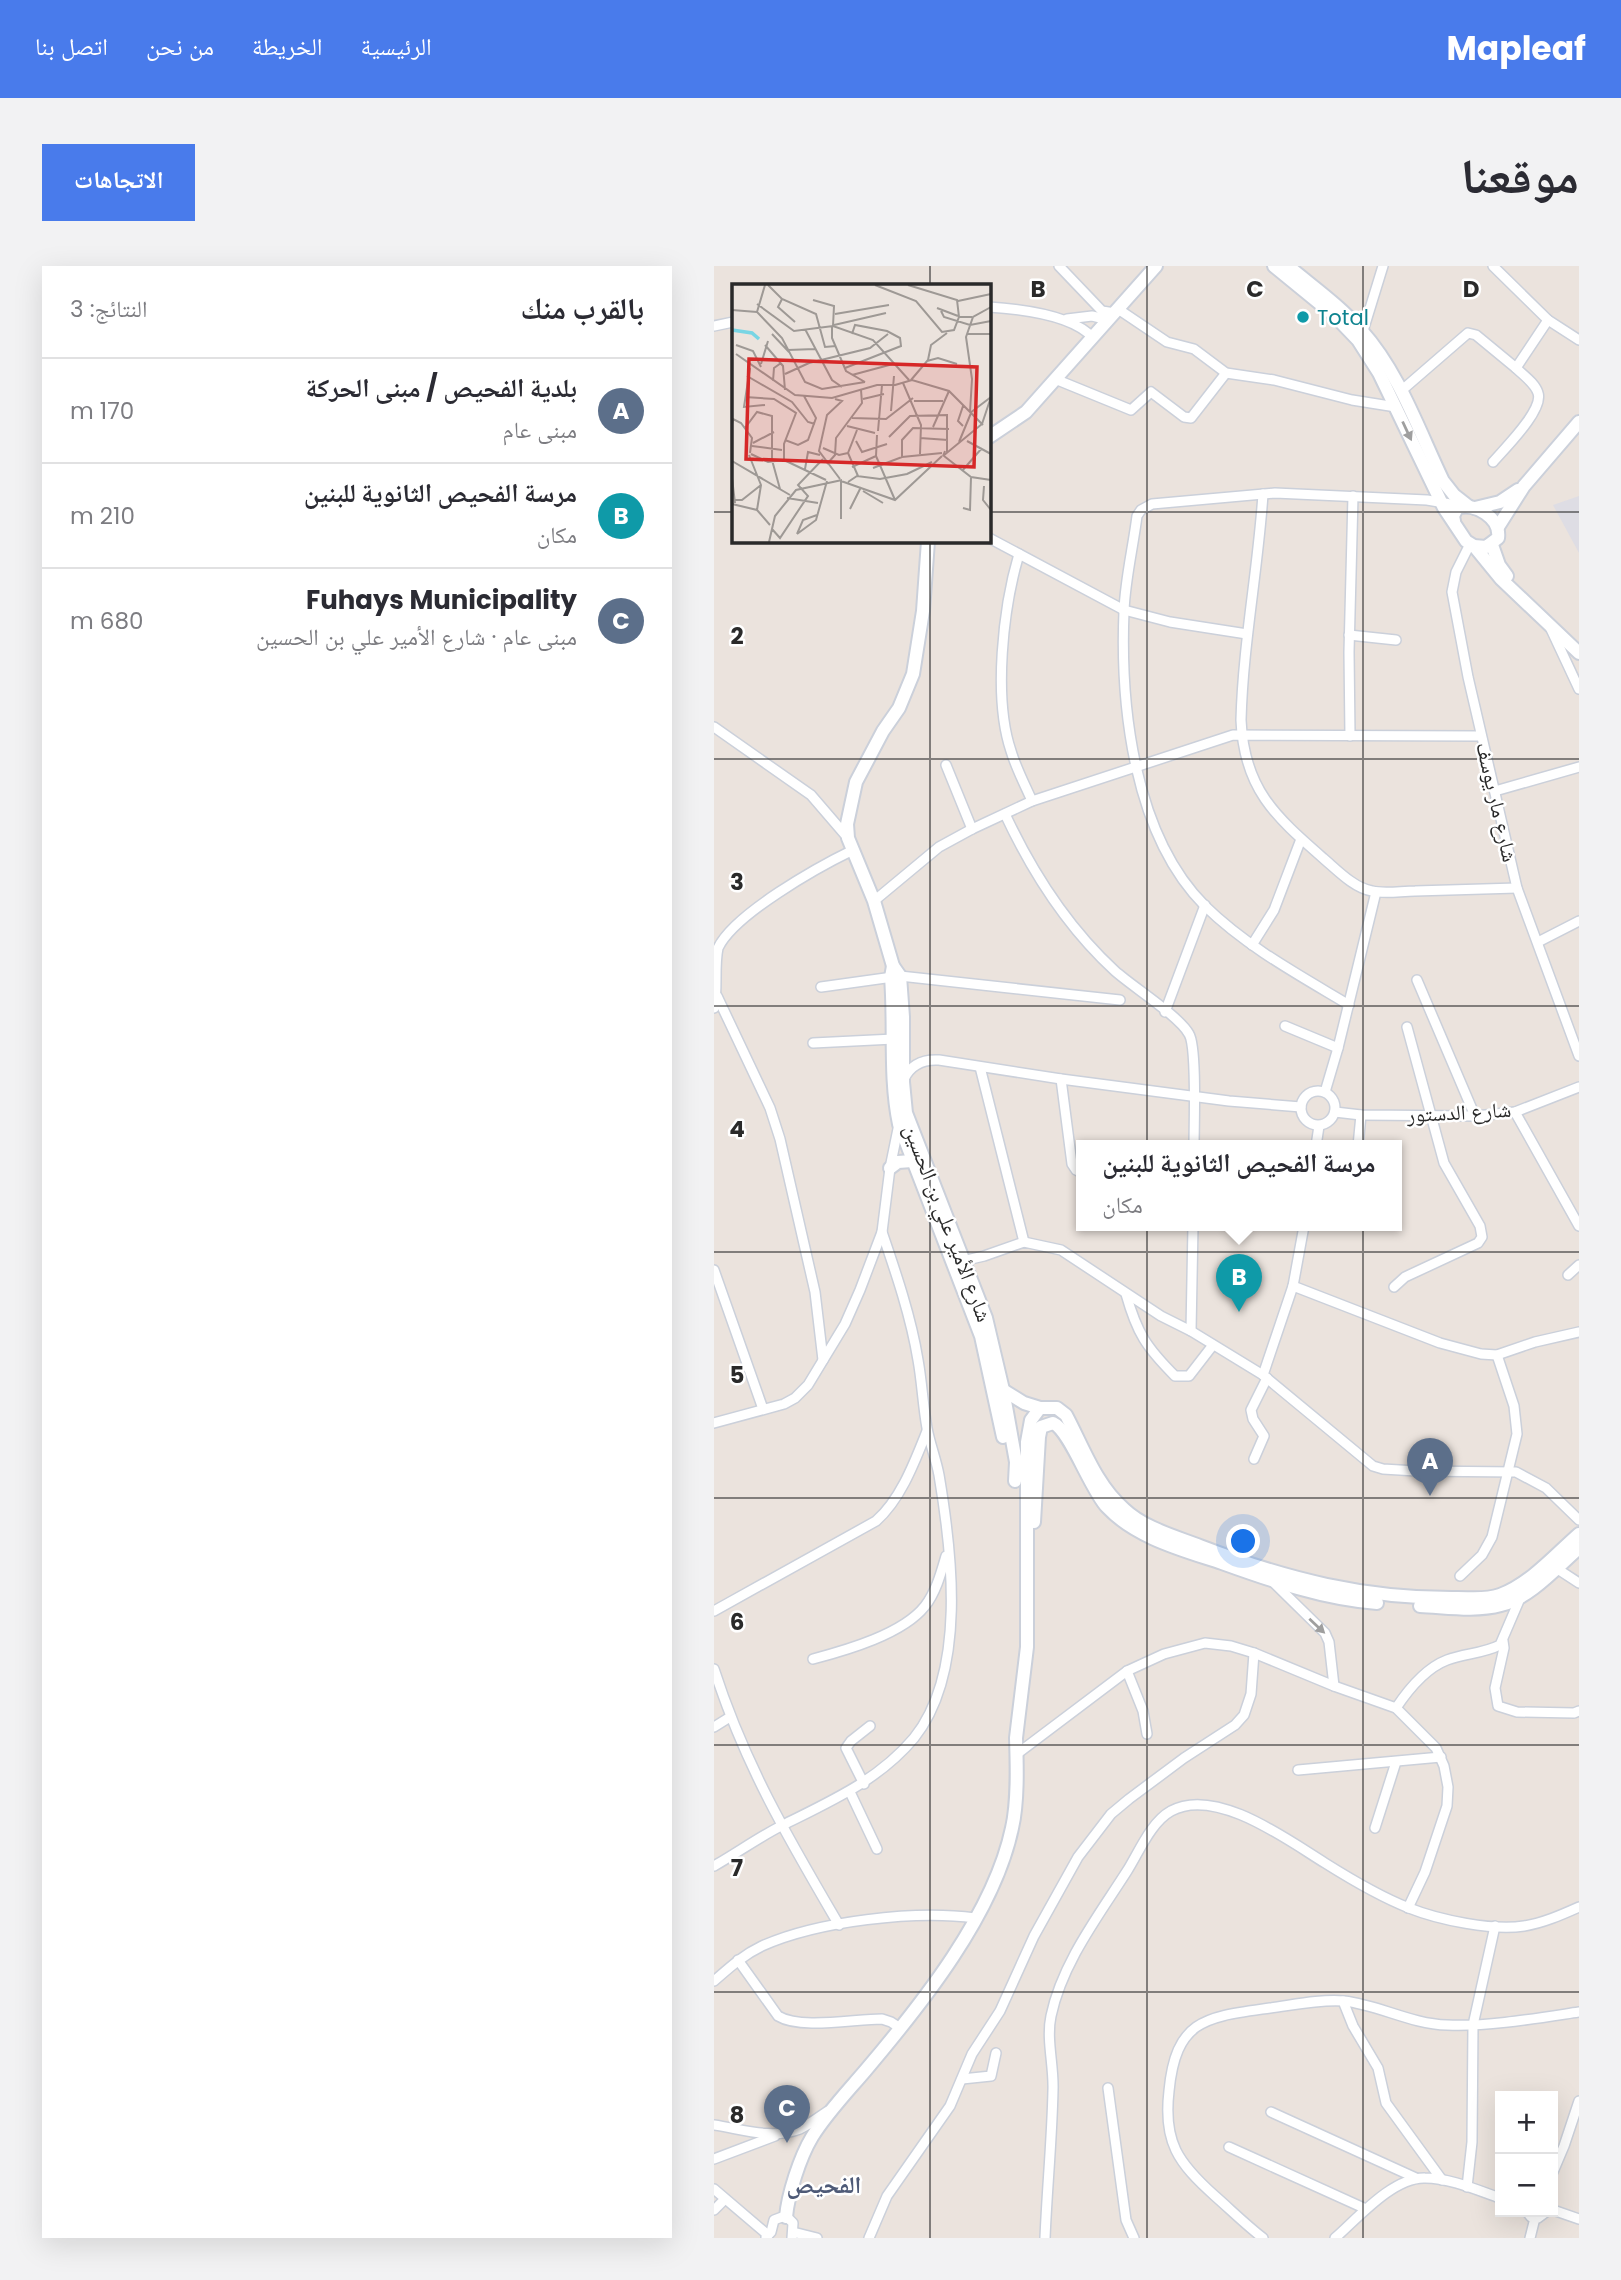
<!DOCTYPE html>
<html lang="ar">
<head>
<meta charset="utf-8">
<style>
  :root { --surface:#fff; --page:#f2f2f3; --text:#2b2b33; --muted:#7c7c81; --line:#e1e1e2; --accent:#497beb }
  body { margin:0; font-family:Poppins,"Noto Naskh Arabic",sans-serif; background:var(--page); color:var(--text); direction:rtl }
  .controls { position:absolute; right:21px; bottom:21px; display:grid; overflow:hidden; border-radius:0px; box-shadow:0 7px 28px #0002 }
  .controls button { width:63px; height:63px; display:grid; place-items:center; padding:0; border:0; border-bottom:2px solid var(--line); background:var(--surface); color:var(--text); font:35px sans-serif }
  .you { position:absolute; left:530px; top:1276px; width:24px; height:24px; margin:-18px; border:5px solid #fff; border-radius:50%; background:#1a73e8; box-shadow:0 0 0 10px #1a73e833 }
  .badge { display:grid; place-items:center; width:46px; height:46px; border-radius:50%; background:var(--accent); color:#fff; font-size:23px; font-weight:700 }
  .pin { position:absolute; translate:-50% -58px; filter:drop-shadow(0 2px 4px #0008) }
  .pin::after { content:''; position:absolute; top:37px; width:24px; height:21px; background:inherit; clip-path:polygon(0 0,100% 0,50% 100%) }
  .popup { position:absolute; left:362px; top:874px; width:326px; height:91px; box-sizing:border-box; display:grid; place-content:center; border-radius:0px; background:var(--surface); filter:drop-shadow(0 2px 5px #0005); font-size:23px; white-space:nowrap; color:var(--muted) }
  .popup b { font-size:26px; color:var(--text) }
  .popup::after { content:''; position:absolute; left:50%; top:100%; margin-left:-14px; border:14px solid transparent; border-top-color:var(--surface) }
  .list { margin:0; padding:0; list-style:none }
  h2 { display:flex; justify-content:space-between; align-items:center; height:91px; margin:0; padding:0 28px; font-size:30px }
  h2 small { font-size:23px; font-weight:400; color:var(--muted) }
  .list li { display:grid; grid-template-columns:46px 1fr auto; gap:21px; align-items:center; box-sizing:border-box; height:105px; padding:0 28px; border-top:2px solid var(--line) }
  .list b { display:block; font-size:26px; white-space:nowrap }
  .list p { margin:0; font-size:23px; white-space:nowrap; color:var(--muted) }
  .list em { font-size:23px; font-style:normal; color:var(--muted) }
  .map { position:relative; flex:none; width:865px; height:1972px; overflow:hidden; direction:ltr; border-radius:0px }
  header { display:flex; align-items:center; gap:42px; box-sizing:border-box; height:98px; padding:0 35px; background:var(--accent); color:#fff }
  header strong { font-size:33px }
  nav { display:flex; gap:38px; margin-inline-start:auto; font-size:24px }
  .intro { display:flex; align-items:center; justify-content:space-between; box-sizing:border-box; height:168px; padding:0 42px }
  h1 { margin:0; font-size:49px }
  .button { padding:18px 32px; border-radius:0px; background:var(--accent); color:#fff; font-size:24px; font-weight:700 }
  main { display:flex; gap:42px; padding:0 42px }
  aside { flex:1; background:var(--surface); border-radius:0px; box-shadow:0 7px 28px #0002 }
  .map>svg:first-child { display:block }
  .industrial { fill:#dedde4 }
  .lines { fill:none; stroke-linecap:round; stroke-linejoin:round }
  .street-casing { stroke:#cbd0da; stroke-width:12 }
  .secondary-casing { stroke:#cbd0da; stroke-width:16 }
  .street { stroke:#fff; stroke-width:9 }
  .secondary { stroke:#fff; stroke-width:12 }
  .oneway { fill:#9f9f9f }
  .grid { fill:none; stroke:#2a2a2a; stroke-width:2; stroke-opacity:0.55 }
  .culture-dot { fill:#0f9aa8; stroke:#fff; stroke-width:2.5 }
  .labels { text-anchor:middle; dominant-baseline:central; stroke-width:5; stroke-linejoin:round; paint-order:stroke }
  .culture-label { font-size:21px; fill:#0d838f; stroke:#fff; text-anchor:start }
  .street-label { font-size:21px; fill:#2a2a2a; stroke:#fff }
  .quarter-label { font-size:24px; font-weight:bold; fill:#4e5a77; stroke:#fff }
  .inset-river { fill:none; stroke:#78d5e4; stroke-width:3.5 }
  .inset-road { fill:none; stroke:#9e9995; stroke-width:2 }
  .view { fill:#d62828; fill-opacity:0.15; stroke:#d62828; stroke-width:3.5 }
  .inset-edge { fill:none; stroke:#2a2a2a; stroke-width:3.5 }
  .grid-label { font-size:23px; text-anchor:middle; font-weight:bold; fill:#2a2a2a; stroke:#fff; stroke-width:5; stroke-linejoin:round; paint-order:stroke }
</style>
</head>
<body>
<header>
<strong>Mapleaf</strong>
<nav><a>الرئيسية</a><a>الخريطة</a><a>من نحن</a><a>اتصل بنا</a></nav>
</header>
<div class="intro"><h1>موقعنا</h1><a class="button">الاتجاهات</a></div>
<main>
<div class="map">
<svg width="865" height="1972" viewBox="0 0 865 1972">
  <rect width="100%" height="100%" fill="#ebe3dd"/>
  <path class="industrial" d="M865,230V287L839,239Z"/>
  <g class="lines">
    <defs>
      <g id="street">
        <path d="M345,0L388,45L401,47"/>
        <path d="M779,0L834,54L865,74"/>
        <path d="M275,41C305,43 359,49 379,72"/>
        <path d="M404,43L453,76L480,83L512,107L560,114L638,134L682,141"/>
        <path d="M353,53L378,50L395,54"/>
        <path d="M0,60L19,56"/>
        <path d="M649,65L669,0"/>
        <path d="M341,113L417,144L437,126L470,151L477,152L512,107"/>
        <path d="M687,125L754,67L762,69L802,102L834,54"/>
        <path d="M779,196C790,183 830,144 824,127C821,117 809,109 802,102"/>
        <path d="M549,228C544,304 529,378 527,454C530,523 561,550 609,592C623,604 640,622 658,625C671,628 687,625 701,625C735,624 769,623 803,622"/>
        <path d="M275,272L410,344L456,356L533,368"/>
        <path d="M756,278L742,306L738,326L754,411L803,622L865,790"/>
        <path d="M305,288C289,342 279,432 297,485C302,502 311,519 318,535"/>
        <path d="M836,361L865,423"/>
        <path d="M635,369L682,374"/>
        <path d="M0,461L97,529L134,572"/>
        <path d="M636,470L635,386L639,230"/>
        <path d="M232,499L258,563"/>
        <path d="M781,525L865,501"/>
        <path d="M291,548C318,606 353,661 401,705C419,721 465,750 475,768C483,781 480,860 480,880"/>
        <path d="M160,635L225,581L258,563L318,535L519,469L767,470"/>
        <path d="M824,676L865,655"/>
        <path d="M538,679L560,644L587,573"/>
        <path d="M703,714L761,850"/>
        <path d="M107,721L186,710L406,734"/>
        <path d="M3,730L56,842L66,873L101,1026L109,1094"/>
        <path d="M635,739C585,709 533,681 491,640C420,569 406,441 410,345C411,314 419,282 423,250L427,244L438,238L561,227L713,234L748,240"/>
        <path d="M0,742C4,722 0,701 4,682C20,648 104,601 139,584"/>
        <path d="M451,746L491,639"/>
        <path d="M571,760L624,782"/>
        <path d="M99,777L180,773"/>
        <path d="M266,801L310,976"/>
        <path d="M190,813C197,798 209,793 225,794L347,813L515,835L587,841"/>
        <path d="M347,813L358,898L362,904L368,907"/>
        <circle cx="604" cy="842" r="17"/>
        <path d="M611,826L624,782L662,626"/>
        <path d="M621,846L647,849L761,850L801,846L865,821"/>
        <path d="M801,846L865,960"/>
        <path d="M602,880L605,860"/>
        <path d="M644,880L647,849"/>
        <path d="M244,996L270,990L310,976L347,984L447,1050L477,1065L549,1109L659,1200L669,1203L702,1205L802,1206L832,1222L865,1254"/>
        <path d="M0,1004L49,1143"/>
        <path d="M854,1009L865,999"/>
        <path d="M579,1020L726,1077L767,1088L783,1089L821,1076L865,1066"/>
        <path d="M680,1021L691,1011L764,977L768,971L766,960L730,897L693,761"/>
        <path d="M412,1028C423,1067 432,1081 461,1110H475L499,1079"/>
        <path d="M477,1065L479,960"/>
        <path d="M549,1109L579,1020L590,960"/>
        <path d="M0,1157L70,1138L81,1132L94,1119L131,1058L146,1024L168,966L176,902L185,858"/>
        <path d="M540,1193L550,1170L539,1153L537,1144L553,1112"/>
        <path d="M842,1302L865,1317"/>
        <path d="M746,1310L768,1289L778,1271L803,1168L800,1140L783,1089"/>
        <path d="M559,1316L611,1367L615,1376L620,1420"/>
        <path d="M0,1345L162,1255C187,1233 201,1195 213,1165"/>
        <path d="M789,1375L790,1382L781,1422L784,1440L803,1446L860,1447L865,1445"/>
        <path d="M99,1393C133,1384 189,1368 211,1340C222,1326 227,1307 232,1290"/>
        <path d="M0,1403C31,1499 74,1572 125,1659"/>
        <path d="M413,1405L429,1445L433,1468"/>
        <path d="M682,1442C694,1424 712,1402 733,1394C751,1387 768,1388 786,1379L807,1330"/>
        <path d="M0,1461L16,1451"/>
        <path d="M303,1488L413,1405L450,1388L491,1377L517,1380L540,1387L620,1420L682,1442L722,1482L730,1500L734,1521L733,1540L711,1606L694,1642"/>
        <path d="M584,1504L727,1491"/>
        <path d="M150,1518L132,1482L137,1475L156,1460"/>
        <path d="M136,1526L163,1583"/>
        <path d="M661,1562L682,1496"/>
        <path d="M0,1600C23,1587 45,1571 69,1559C117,1535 165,1514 200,1472C253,1406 238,1286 225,1209C222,1193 216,1178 213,1162C209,1140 208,1116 204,1094C197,1051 182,1007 168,966"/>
        <path d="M24,1694L64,1750C87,1764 140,1753 168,1753L177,1756L186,1762"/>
        <path d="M0,1715C15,1702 29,1689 48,1680C104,1655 201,1644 261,1652"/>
        <path d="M629,1735L639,1760L664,1802L672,1837L728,1914"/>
        <path d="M248,1813L277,1810L282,1787"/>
        <path d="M394,1822L412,1954L420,1972"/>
        <path d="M557,1846L702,1912"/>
        <path d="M0,1859C28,1863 58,1874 86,1863C96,1858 105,1851 114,1845"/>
        <path d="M515,1881L652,1943"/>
        <path d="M0,1893L61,1870"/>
        <path d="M839,1906L850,1880L865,1835"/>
        <path d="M753,1921L758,1876L759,1759L781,1660"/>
        <path d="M0,1923L54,1969"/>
        <path d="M0,1944L11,1933"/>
        <path d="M839,1944L865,1953"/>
        <path d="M813,1946L817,1951L824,1952L832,1946"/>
        <path d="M79,1966L103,1972"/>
        <path d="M52,1971L57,1966L60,1954L68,1951L75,1953L79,1957L78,1972"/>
        <path d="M155,1972L173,1930L236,1840L258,1788L286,1745L320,1670L364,1591L397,1548L415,1533L470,1492L521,1459L530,1449L537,1428L540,1387"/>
        <path d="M331,1972C333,1923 338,1873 339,1824C340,1800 332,1773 337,1750C348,1697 385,1649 413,1605C425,1586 437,1556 457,1545C502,1520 575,1575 611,1597C638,1614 667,1631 695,1642C725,1654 779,1665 810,1660C829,1657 847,1649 865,1641"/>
        <path d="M549,1972C532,1959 517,1944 501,1930C464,1897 449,1876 455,1825C462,1752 493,1751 556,1742C579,1739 606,1733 630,1735C665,1739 697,1758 733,1759C773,1761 825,1752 865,1746"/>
        <path d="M621,1972C644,1952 679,1911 711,1912C736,1912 763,1924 786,1932"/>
        <path d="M816,1972L821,1952"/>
      </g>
      <g id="secondary">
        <path d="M560,0L620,49L644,74L665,107L730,242L752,275L760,280L772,281L784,272C787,252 761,236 743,242L739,250L740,255"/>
        <path d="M574,0C599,21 625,39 647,64C685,106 705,165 729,215L740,229L754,240"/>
        <path d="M275,171L312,146L442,0"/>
        <path d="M761,242L786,236L804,224"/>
        <path d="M784,261L810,220L865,156"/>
        <path d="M214,275L209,345L199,408L185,442L169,465L142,516L133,558L134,572L160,635L179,700L186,710L189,751V816L192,847L272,1052L289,1124L302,1196L301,1215"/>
        <path d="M778,279L785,299L793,310"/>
        <path d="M760,280L787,313L865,387"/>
        <path d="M179,700L177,711C181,760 175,810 185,858L267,1070L289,1171"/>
        <path d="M176,902L184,896L198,895"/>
        <path d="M289,1124L310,1137L326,1142"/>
        <path d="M320,1256L325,1171L327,1161L339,1157C356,1164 376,1223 393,1241C422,1272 469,1284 508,1297C558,1315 610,1333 663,1337"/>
        <path d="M706,1340C732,1341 761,1346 787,1339C816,1332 842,1302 865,1282"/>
        <path d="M72,1951C74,1928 86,1891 98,1871C112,1848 134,1825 151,1805C207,1739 280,1648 298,1562C304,1536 303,1500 302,1472L313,1381V1176L317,1154L326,1142H343L352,1149C369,1181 382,1219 410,1243C430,1262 460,1270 486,1280C572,1313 651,1333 744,1332C758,1332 772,1334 786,1329C816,1318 841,1289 865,1268"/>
      </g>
    </defs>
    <use href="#street" class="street-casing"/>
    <use href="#secondary" class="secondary-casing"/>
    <use href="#street" class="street"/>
    <use href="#secondary" class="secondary"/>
  </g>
  <defs><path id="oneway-solid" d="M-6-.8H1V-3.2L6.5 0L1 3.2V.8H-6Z" transform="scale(1.75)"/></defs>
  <g class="oneway">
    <use href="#oneway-solid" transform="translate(693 165) rotate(65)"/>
    <use href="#oneway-solid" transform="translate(603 1360) rotate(43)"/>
  </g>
  <path class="grid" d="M216,0V19M433,0V1972M649,0V1972M0,246H19M275,246H865M216,275V1972M0,493H865M0,740H865M0,986H865M0,1232H865M0,1479H865M0,1726H865"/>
  <circle class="culture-dot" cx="589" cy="51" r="7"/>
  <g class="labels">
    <g class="culture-label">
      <text x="603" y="51">Total</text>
    </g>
    <g class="street-label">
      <text transform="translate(783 536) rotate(77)">شارع مار يوسف</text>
      <text transform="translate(745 846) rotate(-3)">شارع الدستور</text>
      <text transform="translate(234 957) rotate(69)">شارع الأمير علي بن الحسين</text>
    </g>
    <g class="quarter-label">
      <text x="110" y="1918">الفحيص</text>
    </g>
  </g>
  <g transform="translate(18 18)">
    <rect width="259" height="259" fill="#ebe3dd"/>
    <path class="inset-river" d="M0,46L20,49L27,55"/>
    <path class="inset-road" d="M33,1L25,28L50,54L73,98L90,105L133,98M36,1L50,15L84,30L93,63L104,62M143,1L184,17L210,48L222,46L227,33H240M176,1L225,16L227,33M50,15L46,23L63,38M81,16L102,22L101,42M226,17L259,10M25,20L62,47L101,42L141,56L177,96M205,24L226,32M0,26L25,28M209,27L212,33L238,41L259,37M103,30L157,21M102,41L154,29M100,42V54L114,87L133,98M73,45L100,96L110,103M40,50L57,68M235,50H259M4,61L21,67L29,83M33,61L51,82L53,106M56,66L83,65M4,70L63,111L100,114L145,101H164M195,77L206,74L225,80M29,80L36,57M18,84L12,123L33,121M113,84L169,62L168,54L155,47L123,41L120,50M53,90L77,79L138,64L156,50M120,91L161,80M15,92L60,118L76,138L83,140M179,96L196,76L199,61L215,49M41,97L42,84L49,79M171,99L189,141L188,170M163,101L180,96L217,107L251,141M13,113L42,115L64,129L52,160V176L94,196M103,115L110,117L95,131L87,167L108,195M131,115L152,110M182,117H211M231,122L226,137L231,142M159,127L162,92M238,128L240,95L234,53L241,33L259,23M238,129L259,113M120,134L154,135L181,114M0,140L1,135L9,139L20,154L18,169M115,142L143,149M201,143L217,107M13,144L25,128L40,132V176L48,205M125,146L116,169L126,192M146,147L150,101M145,151L144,172L163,216M157,153L178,132L215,131V168M188,154L216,156M53,156L66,161L76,156L84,134L72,112M124,157L130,168L155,160M235,157L259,170M227,158L239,129M21,159L42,148M20,162L50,166M91,164L107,171L116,169M213,167L211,172L250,140L259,113M19,170L36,178L52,176M17,171L29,201L25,226M212,172L239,193L259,196M170,173V156L181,144L217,145M0,177L58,211M95,180L103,171L104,154L130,119L129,106M120,183L144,172M141,184L170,173L210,169M73,185L76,168L88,171M230,187L250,164M0,194L3,219M109,197V235M109,197L163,216L210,172M116,198L125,192L148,195L175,190L200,178M252,202L251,216L259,226M131,207L151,219M55,214L86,219M3,216H10L29,201M0,220L25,226L38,241M231,224L238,226L239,193M118,225L129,203M40,245L48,254L76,212L66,201L91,175M65,250L84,236L95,197M65,250L71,236L85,231M37,258L43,232L64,206L110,196"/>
    <path class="view" d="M17,75L245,83L242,183L14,175Z"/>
    <rect width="259" height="259" class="inset-edge"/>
  </g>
  <g class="grid-label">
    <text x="324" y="31">B</text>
    <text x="541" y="31">C</text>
    <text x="757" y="31">D</text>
    <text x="23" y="378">2</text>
    <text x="23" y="624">3</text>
    <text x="23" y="871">4</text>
    <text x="23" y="1117">5</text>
    <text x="23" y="1364">6</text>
    <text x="23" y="1610">7</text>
    <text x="23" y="1857">8</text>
  </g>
</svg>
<div class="controls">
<button>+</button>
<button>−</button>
</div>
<div class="you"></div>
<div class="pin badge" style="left:716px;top:1230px;background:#5c6f8a">A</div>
<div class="pin badge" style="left:525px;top:1046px;background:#0f9aa8">B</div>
<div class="popup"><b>مرسة الفحيص الثانوية للبنين</b>مكان</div>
<div class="pin badge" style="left:73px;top:1877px;background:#5c6f8a">C</div>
</div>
<aside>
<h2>بالقرب منك<small>النتائج: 3</small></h2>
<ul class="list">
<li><span class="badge" style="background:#5c6f8a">A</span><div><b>بلدية الفحيص / مبنى الحركة</b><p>مبنى عام</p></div><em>170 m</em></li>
<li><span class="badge" style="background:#0f9aa8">B</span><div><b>مرسة الفحيص الثانوية للبنين</b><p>مكان</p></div><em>210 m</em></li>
<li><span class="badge" style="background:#5c6f8a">C</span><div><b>Fuhays Municipality</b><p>مبنى عام · شارع الأمير علي بن الحسين</p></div><em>680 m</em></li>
</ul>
</aside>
</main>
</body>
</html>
